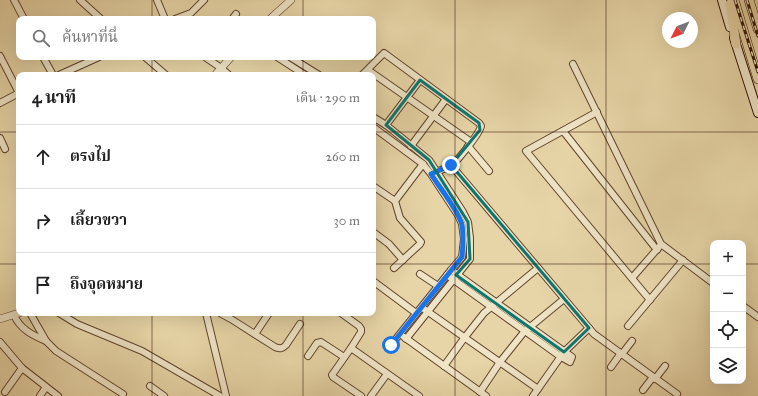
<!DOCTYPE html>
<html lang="th">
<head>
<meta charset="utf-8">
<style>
  :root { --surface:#fff; --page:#f6f6f6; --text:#222; --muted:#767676; --line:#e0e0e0 }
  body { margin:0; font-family:"IM FELL Great Primer","Noto Serif Thai",serif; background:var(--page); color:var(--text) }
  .controls { position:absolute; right:12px; bottom:12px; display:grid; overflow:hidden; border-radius:8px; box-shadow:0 4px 16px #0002 }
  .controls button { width:36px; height:36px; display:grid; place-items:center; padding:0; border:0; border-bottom:1px solid var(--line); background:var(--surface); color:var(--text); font:20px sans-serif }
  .compass { position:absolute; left:662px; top:12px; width:36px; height:36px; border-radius:50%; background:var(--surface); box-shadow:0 4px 16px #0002; rotate:228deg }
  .stop { position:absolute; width:12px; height:12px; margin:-9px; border:3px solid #1a73e8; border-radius:50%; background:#fff }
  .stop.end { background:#1a73e8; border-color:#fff; box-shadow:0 1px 4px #0008 }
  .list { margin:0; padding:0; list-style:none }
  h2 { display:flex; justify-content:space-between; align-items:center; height:52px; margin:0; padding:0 16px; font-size:17px }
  h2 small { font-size:13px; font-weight:400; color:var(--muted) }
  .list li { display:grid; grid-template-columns:26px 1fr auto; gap:12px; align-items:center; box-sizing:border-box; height:64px; padding:0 16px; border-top:1px solid var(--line) }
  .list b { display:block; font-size:15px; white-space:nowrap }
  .list em { font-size:13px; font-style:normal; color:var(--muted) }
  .icon { flex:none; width:22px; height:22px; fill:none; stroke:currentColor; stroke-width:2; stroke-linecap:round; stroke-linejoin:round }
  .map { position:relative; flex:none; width:758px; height:396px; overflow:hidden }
  .search { position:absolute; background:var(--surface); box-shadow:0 4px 16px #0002; left:16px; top:16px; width:360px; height:44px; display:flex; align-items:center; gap:10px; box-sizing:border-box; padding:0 14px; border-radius:8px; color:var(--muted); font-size:15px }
  .panel { position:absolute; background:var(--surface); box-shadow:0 4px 16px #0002; left:16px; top:72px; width:360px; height:244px; border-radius:8px }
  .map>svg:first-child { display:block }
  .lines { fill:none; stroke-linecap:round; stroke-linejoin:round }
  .minor-casing { stroke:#61442e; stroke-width:8 }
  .tertiary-casing { stroke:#61442e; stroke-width:8 }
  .secondary-casing { stroke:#341406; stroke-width:10 }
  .primary-casing { stroke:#341406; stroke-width:10 }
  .minor { stroke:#efe4c6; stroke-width:6 }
  .tertiary { stroke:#efe4c6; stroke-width:7 }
  .secondary { stroke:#efe4c6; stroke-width:8 }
  .primary { stroke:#e7d5a7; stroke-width:9 }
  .rail-casing { stroke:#341406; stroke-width:3 }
  .rail { stroke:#efe4c6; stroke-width:1.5; stroke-dasharray:4.5; stroke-linecap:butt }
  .route { stroke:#1a73e8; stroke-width:5 }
  .marked { fill:none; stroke:#0f766e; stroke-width:3; stroke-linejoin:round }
  .grid { fill:none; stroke:#341406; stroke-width:1; stroke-opacity:0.55 }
</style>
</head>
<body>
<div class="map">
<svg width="758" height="396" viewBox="0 0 758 396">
  <rect width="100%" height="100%" fill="#e7d5a7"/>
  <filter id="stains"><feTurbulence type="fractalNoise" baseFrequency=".005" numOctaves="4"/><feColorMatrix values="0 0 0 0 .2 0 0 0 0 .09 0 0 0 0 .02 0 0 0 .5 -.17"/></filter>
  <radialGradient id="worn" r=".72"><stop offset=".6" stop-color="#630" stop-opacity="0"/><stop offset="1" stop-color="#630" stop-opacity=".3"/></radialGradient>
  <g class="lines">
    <defs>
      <g id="minor">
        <path d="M14,0L24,19"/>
        <path d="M80,0L101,19"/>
        <path d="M157,0L165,19"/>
        <path d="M175,19L191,13L204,0"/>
        <path d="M232,19L236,14"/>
        <path d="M0,56L19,93L0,103"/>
        <path d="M43,57L53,75"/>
        <path d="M145,57L166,75"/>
        <path d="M205,57L221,68L229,75"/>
        <path d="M277,57L305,75"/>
        <path d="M290,57L319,75"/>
        <path d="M573,64L661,244L713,283"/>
        <path d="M368,70L471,142"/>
        <path d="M59,75L99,57"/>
        <path d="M362,75L384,53L479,123L481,126C480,133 458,160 452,165C447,168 440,170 434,173"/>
        <path d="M597,112L526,151L650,300"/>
        <path d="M373,117L386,125L429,160L463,212L468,222L470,238V259L406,339"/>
        <path d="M386,125L420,80"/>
        <path d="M373,127L423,164L431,174L458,215L462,224L464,239L462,257L451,270L391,345"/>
        <path d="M563,131L657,250"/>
        <path d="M0,138L5,149"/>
        <path d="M411,146L446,99"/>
        <path d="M468,146L489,171"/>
        <path d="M451,165L589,328L594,334L677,394"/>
        <path d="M373,186L395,201L400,218L421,242L420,244L394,268"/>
        <path d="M395,201L423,164"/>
        <path d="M373,232L389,244L403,260"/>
        <path d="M420,274L438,286"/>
        <path d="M447,275L561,357L570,362L572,357L451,270"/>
        <path d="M632,278L659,247"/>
        <path d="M373,281L416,313"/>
        <path d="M743,306L758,317"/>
        <path d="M424,309L538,389"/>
        <path d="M30,313L46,341L56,351L123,394"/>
        <path d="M59,313L77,324L142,351L220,396"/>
        <path d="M206,313L226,396"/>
        <path d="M220,313L231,319L275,347C280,349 282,349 286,345L300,324"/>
        <path d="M341,313L359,326L361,329V332L351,348L419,396"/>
        <path d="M14,315C20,329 32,335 46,341"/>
        <path d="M628,326L683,260"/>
        <path d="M255,334L269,313"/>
        <path d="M404,337L486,396"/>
        <path d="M0,342L22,368L58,396"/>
        <path d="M351,348L332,375L333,377L361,396"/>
        <path d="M622,354L632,341"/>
        <path d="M308,356L317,343L321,342L344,357"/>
        <path d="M444,366L465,337L484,313L538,268"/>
        <path d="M611,367L621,353"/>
        <path d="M655,379L665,366"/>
        <path d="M150,386L164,396"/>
        <path d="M643,390L653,377"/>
        <path d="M5,392L22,368"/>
        <path d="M480,392L500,362L524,332L564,299"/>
        <path d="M40,396L46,387"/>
        <path d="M371,396L387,374"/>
        <path d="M533,396L564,352L589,328"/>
      </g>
      <g id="tertiary">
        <path d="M270,19L291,0"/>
        <path d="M215,75L231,57"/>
        <path d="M0,319L19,313"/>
      </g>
      <g id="secondary">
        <path d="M722,0L730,27"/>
        <path d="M734,38L758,113"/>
      </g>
      <g id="primary">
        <path d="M734,0L758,79"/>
        <path d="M749,0L758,29"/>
        <path d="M730,4L736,44"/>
      </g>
    </defs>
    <use href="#minor" class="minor-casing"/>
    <use href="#tertiary" class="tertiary-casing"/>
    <use href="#secondary" class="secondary-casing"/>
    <use href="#primary" class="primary-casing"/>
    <use href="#minor" class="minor"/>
    <use href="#tertiary" class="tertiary"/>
    <use href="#secondary" class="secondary"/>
    <use href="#primary" class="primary"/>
    <defs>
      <g id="rail">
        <path d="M735,0L758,72"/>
        <path d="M747,0L758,36"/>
      </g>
    </defs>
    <use href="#rail" class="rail-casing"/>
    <use href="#rail" class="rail"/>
  </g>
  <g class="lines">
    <path class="route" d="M391,345L462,257C463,246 464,236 462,225C459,211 439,187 431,174L451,165"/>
  </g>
  <path class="marked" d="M420,80L479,123L480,130L451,165L589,328L564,352L456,275L470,259L468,222L429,160L386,125Z"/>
  <path class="grid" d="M152,0V19M303,0V19M455,0V396M606,0V396M152,57V75M303,57V75M0,132H19M373,132H758M0,264H19M373,264H713M743,264H758M152,313V396M303,313V396"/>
  <rect width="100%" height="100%" filter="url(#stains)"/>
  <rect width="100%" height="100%" fill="url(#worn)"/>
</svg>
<div class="controls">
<button>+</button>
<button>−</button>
<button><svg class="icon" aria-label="locate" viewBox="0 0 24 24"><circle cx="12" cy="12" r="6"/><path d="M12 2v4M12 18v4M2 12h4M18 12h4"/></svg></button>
<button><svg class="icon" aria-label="layers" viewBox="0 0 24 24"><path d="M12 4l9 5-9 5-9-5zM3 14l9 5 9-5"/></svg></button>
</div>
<svg class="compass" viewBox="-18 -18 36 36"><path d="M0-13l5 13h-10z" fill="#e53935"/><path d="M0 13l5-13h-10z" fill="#767676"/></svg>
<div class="stop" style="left:391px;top:345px"></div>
<div class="stop end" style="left:451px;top:165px"></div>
<div class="search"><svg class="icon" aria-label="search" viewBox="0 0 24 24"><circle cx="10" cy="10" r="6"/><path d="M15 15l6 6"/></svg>ค้นหาที่นี่</div>
<section class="panel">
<h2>4 นาที<small>เดิน · 290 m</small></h2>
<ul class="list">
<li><svg class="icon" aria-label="ahead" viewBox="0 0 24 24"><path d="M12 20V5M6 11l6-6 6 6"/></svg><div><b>ตรงไป</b></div><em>260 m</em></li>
<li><svg class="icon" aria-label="right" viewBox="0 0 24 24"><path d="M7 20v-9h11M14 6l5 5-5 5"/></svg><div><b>เลี้ยวขวา</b></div><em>30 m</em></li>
<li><svg class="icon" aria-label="arrive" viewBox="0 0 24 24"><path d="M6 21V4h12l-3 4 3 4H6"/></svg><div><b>ถึงจุดหมาย</b></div></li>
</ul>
</section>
</div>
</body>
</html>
